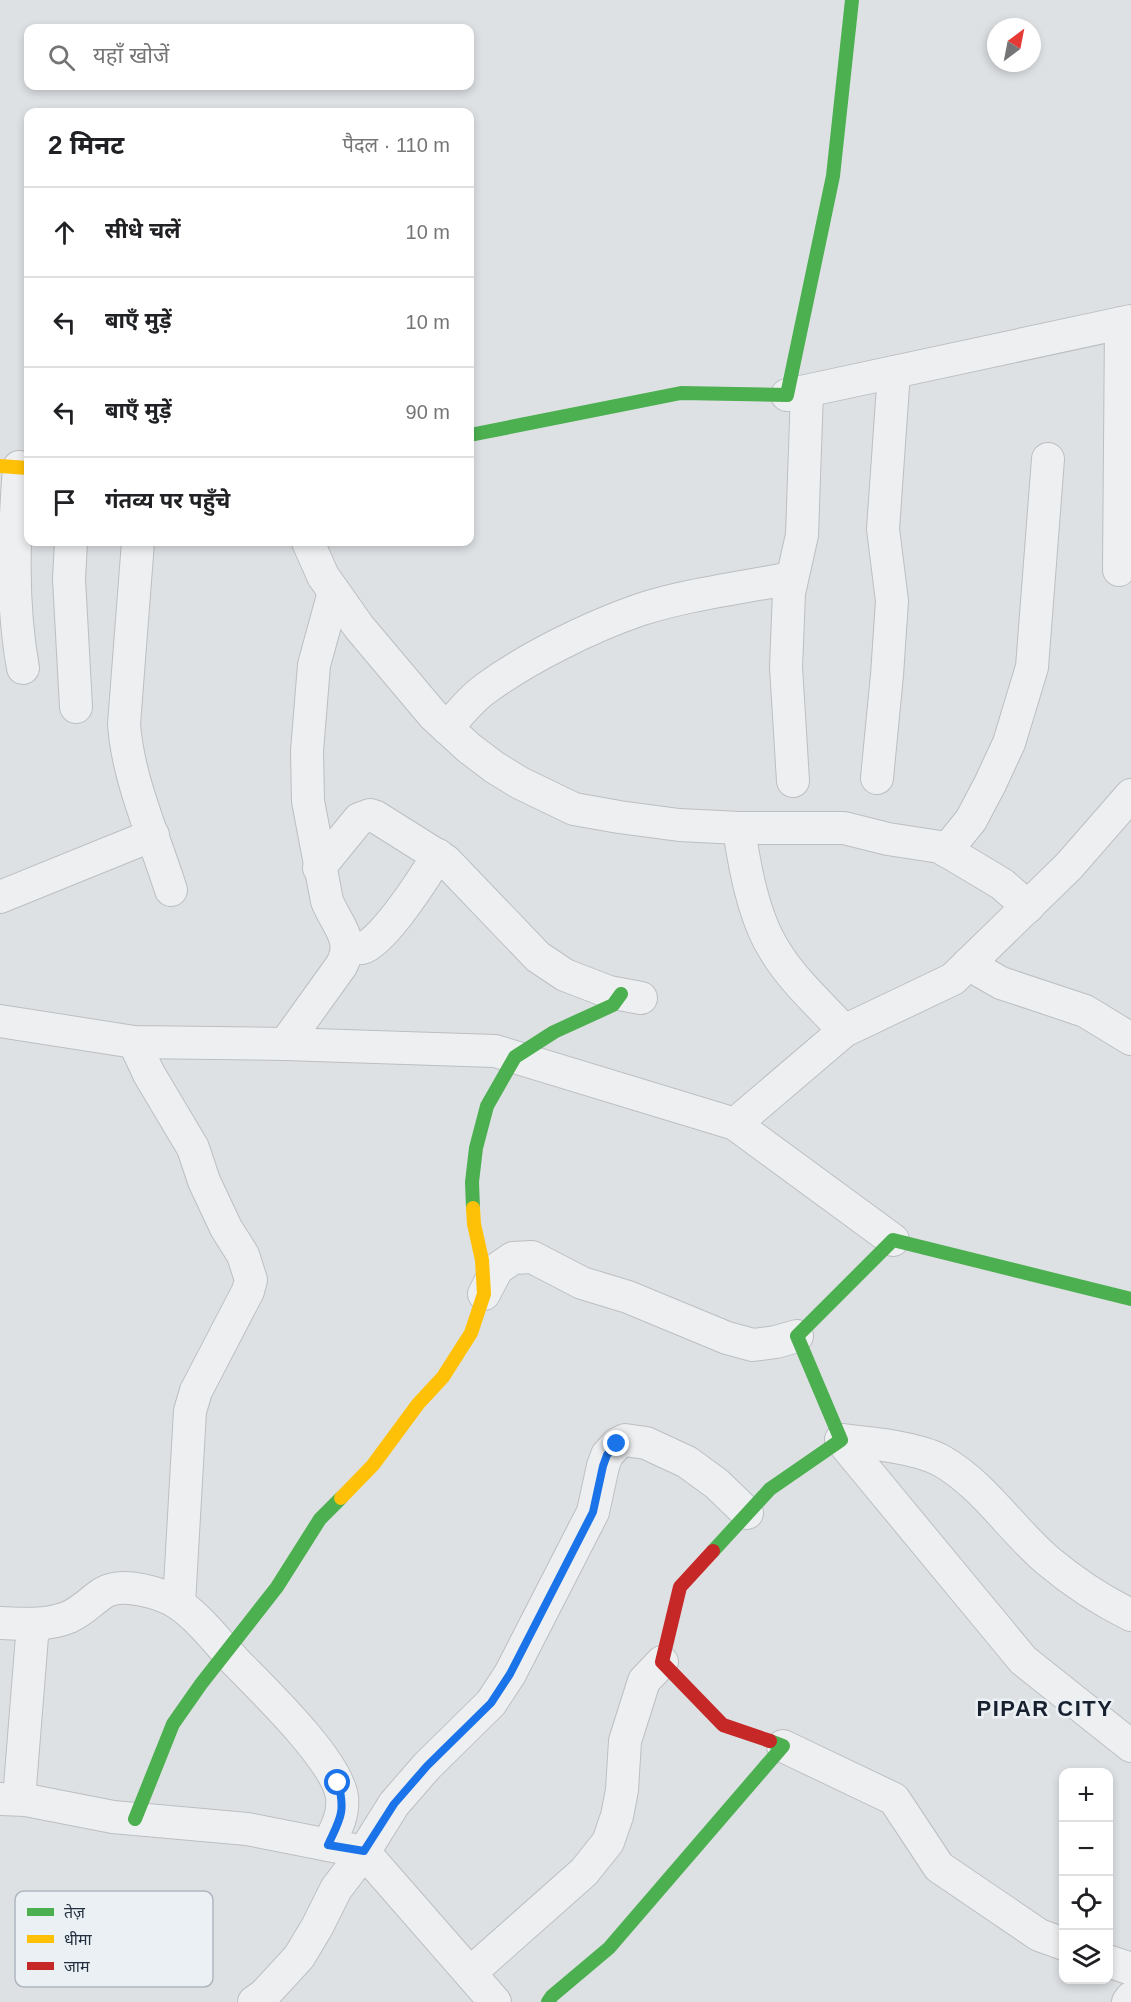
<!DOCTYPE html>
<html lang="hi">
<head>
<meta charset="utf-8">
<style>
  :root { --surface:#fff; --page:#f2f2f2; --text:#202124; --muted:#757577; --line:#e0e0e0 }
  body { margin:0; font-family:Arial,"Noto Sans Devanagari",sans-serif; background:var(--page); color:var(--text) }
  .controls { position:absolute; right:18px; bottom:18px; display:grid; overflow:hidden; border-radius:12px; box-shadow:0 3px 9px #0003 }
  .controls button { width:54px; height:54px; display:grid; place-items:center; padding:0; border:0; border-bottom:2px solid var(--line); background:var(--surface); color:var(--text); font:30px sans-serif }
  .compass { position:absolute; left:987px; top:18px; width:54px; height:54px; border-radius:50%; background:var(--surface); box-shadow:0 3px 9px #0003; rotate:32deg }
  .stop { position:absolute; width:18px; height:18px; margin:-14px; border:4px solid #1a73e8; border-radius:50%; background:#fff }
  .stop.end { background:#1a73e8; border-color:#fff; box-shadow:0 2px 6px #0008 }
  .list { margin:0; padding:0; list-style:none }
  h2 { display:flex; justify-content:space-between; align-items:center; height:78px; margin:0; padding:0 24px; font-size:26px }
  h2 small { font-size:20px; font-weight:400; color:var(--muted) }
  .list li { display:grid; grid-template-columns:39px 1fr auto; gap:18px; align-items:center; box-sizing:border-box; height:90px; padding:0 24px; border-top:2px solid var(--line) }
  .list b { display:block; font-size:22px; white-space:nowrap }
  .list em { font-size:20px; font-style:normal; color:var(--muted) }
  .icon { flex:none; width:33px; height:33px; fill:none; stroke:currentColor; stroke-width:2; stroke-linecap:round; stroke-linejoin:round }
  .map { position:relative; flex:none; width:1131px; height:2002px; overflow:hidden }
  .search { position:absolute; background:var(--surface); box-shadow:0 3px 9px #0003; left:24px; top:24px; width:450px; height:66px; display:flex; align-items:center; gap:15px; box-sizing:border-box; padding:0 21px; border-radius:12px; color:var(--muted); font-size:22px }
  .panel { position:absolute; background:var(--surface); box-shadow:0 3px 9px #0003; left:24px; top:108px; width:450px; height:438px; border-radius:12px }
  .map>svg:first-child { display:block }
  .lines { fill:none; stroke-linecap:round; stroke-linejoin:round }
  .street-casing { stroke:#bcbfc2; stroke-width:34 }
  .street { stroke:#edeff1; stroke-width:32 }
  .fast { stroke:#4caf50; stroke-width:14 }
  .slow { stroke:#ffc107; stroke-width:14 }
  .jam { stroke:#c62828; stroke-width:14 }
  .route { stroke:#1a73e8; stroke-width:8 }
  .labels { text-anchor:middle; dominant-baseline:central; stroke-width:5; stroke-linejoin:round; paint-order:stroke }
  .district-label { font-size:22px; font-weight:bold; letter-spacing:1.5px; fill:#17202f; stroke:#ebf0f5 }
  .key { fill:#ebf0f5; stroke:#afb6be; stroke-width:1.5 }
  .key-label { font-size:16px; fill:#242f3f }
</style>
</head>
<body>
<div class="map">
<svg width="1131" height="2002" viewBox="0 0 1131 2002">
  <rect width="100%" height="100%" fill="#dee1e4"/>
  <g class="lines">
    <defs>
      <g id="street">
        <path d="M787,395L1131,321"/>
        <path d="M19,467C14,534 11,602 23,668"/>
        <path d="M71,542L69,579L76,707"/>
        <path d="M138,542L124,724C128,780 154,836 171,890"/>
        <path d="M308,542L323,576L359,627L434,716L469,748L494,767L520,783L574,809L619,817L679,825L739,828H844L888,839L940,847L1002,884L1028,907"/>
        <path d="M1119,570L1121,323"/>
        <path d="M447,728C459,714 471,699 485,689C527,658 590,627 639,610C688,594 741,588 791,578"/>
        <path d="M877,778L887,675L892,601L883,529L894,372"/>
        <path d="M793,781L786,667L789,593L802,535L807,391"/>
        <path d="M739,828C744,865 754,919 775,951C793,981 821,1005 844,1031"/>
        <path d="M946,851L971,820L990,784L1009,743L1032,667L1048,459"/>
        <path d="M319,868L359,819L370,815L376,817L446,861L538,957L565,975L609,992L641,998"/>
        <path d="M0,897L153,835"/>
        <path d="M348,947C352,947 358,949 362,948C383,943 426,875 438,855"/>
        <path d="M968,964L1001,983L1085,1011L1131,1039"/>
        <path d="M0,1021L134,1042L285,1044L495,1051L735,1124L893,1240"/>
        <path d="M134,1042L149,1074L193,1148L204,1181L226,1228L243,1255L251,1280L248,1291L196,1391L190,1411L179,1604"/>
        <path d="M285,1044L341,966C356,940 337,926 327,901L308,801L307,751L314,665L334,592"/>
        <path d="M735,1124L844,1031L953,979L1069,866L1131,795"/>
        <path d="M484,1294L497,1269L513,1258L532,1257L582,1283L628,1297L727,1338L753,1345L776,1342L797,1336"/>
        <path d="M841,1440L1023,1660L1131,1746"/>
        <path d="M841,1440C869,1443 915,1447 940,1460C983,1484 1010,1528 1047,1560C1072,1581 1102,1601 1131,1615"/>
        <path d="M0,1623C24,1624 47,1626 69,1617C84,1610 91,1601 103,1593C122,1581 162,1593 179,1604C200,1619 217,1641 234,1660C261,1688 337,1760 342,1797C344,1815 336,1829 328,1845"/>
        <path d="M783,1746L894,1799L939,1867L1039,1935L1064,1944"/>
        <path d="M0,1799L26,1800L113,1817L247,1829L364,1852L495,2002"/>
        <path d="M19,1799L33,1624"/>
        <path d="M1108,1961L1131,1969"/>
        <path d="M470,1973L584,1872L608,1842L617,1816L622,1790L625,1741L644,1681L662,1662"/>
        <path d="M254,2002L264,1995L299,1957L317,1927L336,1889L364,1852L394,1804L427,1766L491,1703L510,1674L593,1512L603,1466L607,1455L617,1444L625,1440L646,1443L687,1462L717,1484L747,1513"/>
        <path d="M1128,2002L1131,1998"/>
      </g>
    </defs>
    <use href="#street" class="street-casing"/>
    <use href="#street" class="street"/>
    <g class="fast">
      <path d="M470,435L681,393L787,395L833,176L852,0"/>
      <path d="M473,1208L472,1182L476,1148L487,1106L515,1057L554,1032L613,1005L621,994"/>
      <path d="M713,1551L770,1489L841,1440L797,1336L893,1240L1131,1299"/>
      <path d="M135,1819L173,1724L201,1684L277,1587L320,1519L341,1498"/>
      <path d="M548,2002L552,1996L609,1948L783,1746L770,1741"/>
    </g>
    <g class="slow">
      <path d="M0,466L28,468"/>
      <path d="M341,1498L373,1465L418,1404L443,1377L471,1333L484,1294L482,1260L474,1224L473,1208"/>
    </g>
    <path class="jam" d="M713,1551L680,1587L662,1662L723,1725L770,1741"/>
  </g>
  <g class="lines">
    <path class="route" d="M338,1783C346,1812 340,1819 328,1845L364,1851L394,1804L427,1766L491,1703L510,1674L593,1512L603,1466L607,1455L617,1444"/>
  </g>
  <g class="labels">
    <g class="district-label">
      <text x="1045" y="1708">PIPAR CITY</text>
    </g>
  </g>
  <rect x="15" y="1891" width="198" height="96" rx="9" class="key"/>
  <rect x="27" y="1908" width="27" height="8" fill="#4caf50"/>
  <rect x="27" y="1935" width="27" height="8" fill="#ffc107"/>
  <rect x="27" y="1962" width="27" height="8" fill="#c62828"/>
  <g class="key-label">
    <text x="64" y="1918">तेज़</text>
    <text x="64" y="1945">धीमा</text>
    <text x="64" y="1972">जाम</text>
  </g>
</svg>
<div class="controls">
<button>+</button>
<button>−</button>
<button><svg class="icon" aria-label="locate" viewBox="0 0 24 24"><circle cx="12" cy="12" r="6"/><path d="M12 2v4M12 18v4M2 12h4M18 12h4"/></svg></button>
<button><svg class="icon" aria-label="layers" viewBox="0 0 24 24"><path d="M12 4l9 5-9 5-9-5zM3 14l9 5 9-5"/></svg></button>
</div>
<svg class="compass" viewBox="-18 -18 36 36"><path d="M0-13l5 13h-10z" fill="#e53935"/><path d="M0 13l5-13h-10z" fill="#757577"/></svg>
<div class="stop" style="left:338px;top:1783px"></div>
<div class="stop end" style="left:617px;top:1444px"></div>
<div class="search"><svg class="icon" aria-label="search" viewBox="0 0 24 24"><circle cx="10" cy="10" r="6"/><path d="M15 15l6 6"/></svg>यहाँ खोजें</div>
<section class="panel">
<h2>2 मिनट<small>पैदल · 110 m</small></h2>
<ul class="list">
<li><svg class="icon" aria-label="ahead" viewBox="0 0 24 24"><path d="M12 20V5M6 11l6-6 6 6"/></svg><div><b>सीधे चलें</b></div><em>10 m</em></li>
<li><svg class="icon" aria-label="left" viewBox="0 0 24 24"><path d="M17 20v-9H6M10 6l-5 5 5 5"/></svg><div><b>बाएँ मुड़ें</b></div><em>10 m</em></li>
<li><svg class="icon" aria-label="left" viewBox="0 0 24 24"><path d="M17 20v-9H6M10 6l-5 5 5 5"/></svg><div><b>बाएँ मुड़ें</b></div><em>90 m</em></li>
<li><svg class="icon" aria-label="arrive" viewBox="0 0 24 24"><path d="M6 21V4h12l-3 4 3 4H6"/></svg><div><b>गंतव्य पर पहुँचे</b></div></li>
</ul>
</section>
</div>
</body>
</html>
